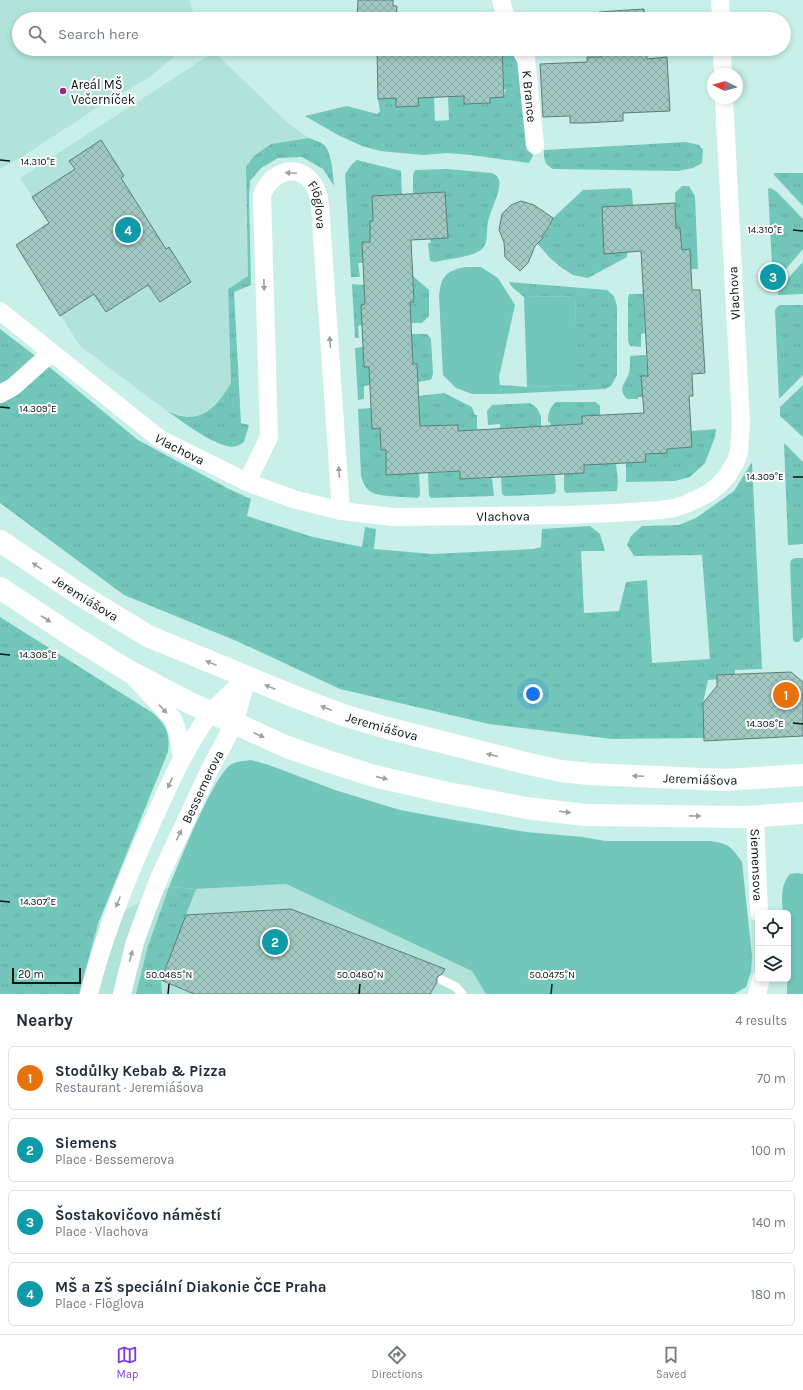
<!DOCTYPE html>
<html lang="en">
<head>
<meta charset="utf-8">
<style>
  :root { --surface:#fff; --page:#f6f6f7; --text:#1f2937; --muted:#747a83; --line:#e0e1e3; --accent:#7c3aed }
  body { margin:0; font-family:Karla,sans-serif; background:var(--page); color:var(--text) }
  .controls { position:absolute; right:12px; bottom:12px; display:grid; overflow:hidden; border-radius:6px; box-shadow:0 2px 6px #0003 }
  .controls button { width:36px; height:36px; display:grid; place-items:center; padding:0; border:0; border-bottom:1px solid var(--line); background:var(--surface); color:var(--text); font:20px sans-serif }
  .compass { position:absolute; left:707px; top:68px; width:36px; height:36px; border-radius:50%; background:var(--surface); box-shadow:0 2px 6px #0003; rotate:275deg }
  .scale { position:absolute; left:12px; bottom:10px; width:69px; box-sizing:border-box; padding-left:4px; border:2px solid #071513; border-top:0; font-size:11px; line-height:14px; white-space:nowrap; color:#071513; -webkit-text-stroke:3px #fff; paint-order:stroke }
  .you { position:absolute; left:533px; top:694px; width:14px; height:14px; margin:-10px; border:3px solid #fff; border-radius:50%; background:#1a73e8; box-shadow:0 0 0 6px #1a73e833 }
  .badge { display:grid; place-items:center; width:26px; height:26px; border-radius:50%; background:var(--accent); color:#fff; font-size:13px; font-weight:700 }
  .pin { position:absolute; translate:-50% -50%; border:2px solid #fff; box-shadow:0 1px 4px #0006 }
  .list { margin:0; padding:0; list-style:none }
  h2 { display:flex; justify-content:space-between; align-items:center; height:52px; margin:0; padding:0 16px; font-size:17px }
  h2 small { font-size:13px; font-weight:400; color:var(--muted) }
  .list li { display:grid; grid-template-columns:26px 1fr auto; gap:12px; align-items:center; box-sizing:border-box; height:64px; margin:0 8px 8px; padding:0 8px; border:1px solid var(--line); border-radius:6px }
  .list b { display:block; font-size:15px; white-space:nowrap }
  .list p { margin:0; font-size:13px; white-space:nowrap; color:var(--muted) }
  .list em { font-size:13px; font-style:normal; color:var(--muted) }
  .icon { flex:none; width:22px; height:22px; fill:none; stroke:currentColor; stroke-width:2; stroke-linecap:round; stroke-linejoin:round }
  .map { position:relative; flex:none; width:803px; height:994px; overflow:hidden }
  .search { position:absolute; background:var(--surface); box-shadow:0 2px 6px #0003; left:12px; right:12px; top:12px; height:44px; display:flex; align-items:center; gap:10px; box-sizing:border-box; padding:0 14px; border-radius:22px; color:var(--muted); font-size:15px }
  .sheet { height:340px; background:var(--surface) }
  nav { display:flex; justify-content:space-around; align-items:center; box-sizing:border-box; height:56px; border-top:1px solid var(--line); background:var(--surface); font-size:11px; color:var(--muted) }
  nav a { display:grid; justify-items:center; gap:2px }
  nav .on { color:var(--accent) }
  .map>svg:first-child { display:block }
  .built { fill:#b2e3da }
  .grass { fill:url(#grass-tufts) }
  .park { fill:#72c7ba }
  .building { fill:url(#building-cross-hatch); stroke:#5a7f78 }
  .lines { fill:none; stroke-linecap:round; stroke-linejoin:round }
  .service { stroke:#fff; stroke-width:9 }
  .minor { stroke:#fff; stroke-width:18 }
  .secondary { stroke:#fff; stroke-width:22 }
  .oneway { fill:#9ca1a1 }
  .ticks { fill:none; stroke:#071513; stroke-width:1.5 }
  .poi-dot { fill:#982785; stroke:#fff; stroke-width:1.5 }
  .labels { text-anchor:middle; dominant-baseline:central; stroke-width:4; stroke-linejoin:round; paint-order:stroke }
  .poi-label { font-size:13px; fill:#071513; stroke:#fff; text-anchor:start }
  .street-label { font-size:13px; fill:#071513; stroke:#fff }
  .ticks-label { font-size:10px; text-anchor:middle; fill:#071513; stroke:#fff; stroke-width:4; stroke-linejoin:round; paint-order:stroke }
</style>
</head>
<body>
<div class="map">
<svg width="803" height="994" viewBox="0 0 803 994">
  <defs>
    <pattern id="grass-tufts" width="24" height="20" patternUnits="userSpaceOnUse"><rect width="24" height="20" fill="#72c7ba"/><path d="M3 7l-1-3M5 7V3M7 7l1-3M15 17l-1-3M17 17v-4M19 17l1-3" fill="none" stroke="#61aa9f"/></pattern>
    <pattern id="building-cross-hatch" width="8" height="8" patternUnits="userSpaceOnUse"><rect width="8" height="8" fill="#a1c8c1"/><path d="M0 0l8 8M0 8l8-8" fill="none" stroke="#89aba5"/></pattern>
  </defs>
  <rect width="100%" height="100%" fill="#c8f0e8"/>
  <g class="built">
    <path d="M0,0H189L196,19H19V49H183L150,77L101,105L25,155L0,169Z"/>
    <path d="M214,52L288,123L309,138L271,144L246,167L248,276L228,289L231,383L223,395L214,406L204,415L188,417L167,411L80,346L16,245L49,223L20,178Z"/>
    <path d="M286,884L472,971L486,994H79L98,924L169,887L196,889Z"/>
  </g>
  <g class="grass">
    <path d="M502,49H514L527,78L529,144L533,156L529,163L471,155L447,153L423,155L380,151L362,146L338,135L305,116L347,106L377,114L380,111L378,99L396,98V106L418,105V98L434,97L435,121L449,120L448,97L464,96V104L488,103L489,100L488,95L502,94L503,97H504L506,89H504Z"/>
    <path d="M309,138C313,140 319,141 323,144C332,151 333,175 334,186L323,169L302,157L278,158L261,168L250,181L249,198L251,285L234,292L241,423L249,425L244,442C239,446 233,448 227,446C205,440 185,423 167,411C173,413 181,417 188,417C210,417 221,399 231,383L228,289L248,276L246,167L254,156L271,144Z"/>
    <path d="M686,142L699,145L703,150L702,163L693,168L678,171L553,169C544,164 544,160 544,150Z"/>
    <path d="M357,160L401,171L402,194L372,196L373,221H370V242L363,263H358L360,277H351L345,174L352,164Z"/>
    <path d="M447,169L492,173C495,175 498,176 499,180C502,189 490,211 488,222C486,230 489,242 482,249C473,257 447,259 435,262L430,261L428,243H431L430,239L448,238L445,192L413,194V175L415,170Z"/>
    <path d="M774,173H803V206L774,175Z"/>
    <path d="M682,186H689L695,196L698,269H691L690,249L682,250L680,228H676L675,193Z"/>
    <path d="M630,188L632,191L633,205L602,207L604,253L627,252V257L588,278L573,275L562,268L550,258L537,243L551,226L550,225L553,218L583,190Z"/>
    <path d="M770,188L772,189L777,192L803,219V249L773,284L768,189Z"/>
    <path d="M803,262V294L778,295L779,288Z"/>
    <path d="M413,276L429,290V316L422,323H411L410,302H414Z"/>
    <path d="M509,282L607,290L614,296L617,306V375L611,386L605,389L501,394L500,385L527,387L577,385L575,296L524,297L513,288Z"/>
    <path d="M352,284L364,285L365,304L361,305L362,325L358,326L359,338H355Z"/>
    <path d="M629,294H643L645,333L641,334V347L630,346L628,341V299Z"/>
    <path d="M780,305H803V375L779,399L775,310L777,307Z"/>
    <path d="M0,329L42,361L138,440L229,489L251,499L247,516L313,537L362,547L365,527L376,529L374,549L432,554L533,549L541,547L542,529L590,526L600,534L605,551H581L584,613L619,611L626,582L647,580L652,663L710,659L702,555L634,556L627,545L631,536L642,526L679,525L696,518L734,491L752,462L762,669L735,670V678L708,680L703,703L704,738L612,739L489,724L340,689L239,642L124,595L0,503Z"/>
    <path d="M411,334H427L431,339L433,373L432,378L430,380L418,382L417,364H413Z"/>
    <path d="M363,347L364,367H369L370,385L364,386V399L358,400L355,348Z"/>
    <path d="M646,355L648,376H641L643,397H638V399H627C617,388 625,385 629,373C630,368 630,362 630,356Z"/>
    <path d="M803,385V437L780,416V407Z"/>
    <path d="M444,393L472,407L475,415H477V430L458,431V425L420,426L419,396Z"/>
    <path d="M556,402H596L600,406V415L582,416V424L551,426L550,422H548C548,414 549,408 556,402Z"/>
    <path d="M530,403L537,408L541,416V426L500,429V424L488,425L487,411L492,405Z"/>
    <path d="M371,408L372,429L380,428L381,450H386V474L419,473L420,495L418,498C407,497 380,497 371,492C365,488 363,482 361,476L358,409Z"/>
    <path d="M716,429L715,437L705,463L690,477L675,481L626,482V463L646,461L645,454L667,449L691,447V431Z"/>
    <path d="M784,443L803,462V544L788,545Z"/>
    <path d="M616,463L618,482L617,491L566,493L564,490V474L584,473V465Z"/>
    <path d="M460,471V479L492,478L494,496L431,498L429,496L428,473Z"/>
    <path d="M555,475L556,491L554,494L505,496L502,494L501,477Z"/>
    <path d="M795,558H803V637L799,642H795L793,640L790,564L791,560Z"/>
    <path d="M0,617L153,713C167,726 170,733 168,752L98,924L79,994H0Z"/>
    <path d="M169,887L196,889L161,980L162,994H136L147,949Z"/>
  </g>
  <g class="park">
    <path d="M465,267H481L498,278L515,305L499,377L501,394H472L456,388L443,375L439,296C441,276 446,271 465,267Z"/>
    <path d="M575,296L578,385L527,387L524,297Z"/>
    <path d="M251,760L269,765L335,790L400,810L454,820L526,832L583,837L605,841H710C729,844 731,846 742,862L752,956L751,972L746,987L734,994H486L472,971L286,884L196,889L169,887C179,864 214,773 232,764C237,761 245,761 251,760Z"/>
    <path d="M798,873L803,874V994H787L788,913H783C782,898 780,886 790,874Z"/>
  </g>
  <g class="building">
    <path d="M358,0H393V6H397L396,19H357Z"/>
    <path d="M644,9L645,19H600L599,12Z"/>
    <path d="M377,49H502L504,97L490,98V103L464,104V96L418,98L419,106L396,107V98L378,99Z"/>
    <path d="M601,49H646L647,59L667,57L670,111L623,113V121L584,123H570V116L543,117L540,64L587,62V57H602Z"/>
    <path d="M101,140L124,176L121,178L166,249L169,247L191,282L160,302L148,285L106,312L94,294L60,316L16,245L49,223L32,197L75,169L69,161Z"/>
    <path d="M445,192L448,238L411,240L414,302H410L413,364H417L420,426L458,425V431L582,424V416L644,413L641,376H648L641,251L604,254L602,207L675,203L676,228H680L682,250L690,249L692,290H700L705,373L692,374L693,396H689L692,447L667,449V453L645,454L646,462L584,465V473L460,479V471L386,475V450H381L380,428L372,429L369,367H364L361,305L365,304L362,242H370V221H373L372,196Z"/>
    <path d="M521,201L534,205L553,218L548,229L542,236L543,238L535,246L528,263L520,271L505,257L504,242L499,230L502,214L511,205Z"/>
    <path d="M791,672L803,682V736L704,741L703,703L717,686V675Z"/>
    <path d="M291,909L445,969L442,974L437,977V982L430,994H194L161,980L186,915Z"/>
  </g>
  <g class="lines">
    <path class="service" d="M442,980L456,987L462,994"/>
    <g class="minor">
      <path d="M501,0L506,19"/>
      <path d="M720,0L721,19"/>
      <path id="s1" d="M520,49L526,59L535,145"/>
      <path d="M722,49L723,74"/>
      <path id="s2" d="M0,311L160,439L247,482L293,499L341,511L393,517L566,515L615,513L661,510L674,508L684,505L707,494L718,486L727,476L736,461L739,452L741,423L724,98"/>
      <path d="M0,394L13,387L51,353"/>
      <path id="s3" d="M247,482L269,437L262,196C269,172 298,161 313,184C318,190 319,198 320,205L341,511"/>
      <path d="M133,676L173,719L178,733L182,758"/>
      <path id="s4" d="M755,817L759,913"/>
      <path d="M89,994C104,933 128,875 154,818C170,783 187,744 210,714C221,701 235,689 247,678"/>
      <path id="s5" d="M122,994L135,942L146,912L160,876L210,769L234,724L247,678"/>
      <path d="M757,994L761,979"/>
    </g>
    <g class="secondary">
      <path id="s6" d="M0,541L79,594L148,636L293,696L343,715L387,728L529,764L561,771L589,774L725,780L803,775"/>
      <path d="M0,588L74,637L127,670L188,702L287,747L330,762L374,776L443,792L526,808L585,815L746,817L803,813"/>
    </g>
  </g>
  <defs><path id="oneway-solid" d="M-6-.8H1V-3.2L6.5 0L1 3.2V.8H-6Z"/></defs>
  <g class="oneway">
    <use href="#oneway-solid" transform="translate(291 173) rotate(-177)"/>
    <use href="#oneway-solid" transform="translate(264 285) rotate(88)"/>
    <use href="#oneway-solid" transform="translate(330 342) rotate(-94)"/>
    <use href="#oneway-solid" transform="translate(339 472) rotate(-94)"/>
    <use href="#oneway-solid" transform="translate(37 566) rotate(-146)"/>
    <use href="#oneway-solid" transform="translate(46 619) rotate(33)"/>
    <use href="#oneway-solid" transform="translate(211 663) rotate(-158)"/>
    <use href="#oneway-solid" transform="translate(270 687) rotate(-158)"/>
    <use href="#oneway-solid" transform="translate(326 708) rotate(-159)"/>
    <use href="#oneway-solid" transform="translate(163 709) rotate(47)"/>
    <use href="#oneway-solid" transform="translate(259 735) rotate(24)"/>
    <use href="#oneway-solid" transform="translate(492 755) rotate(-166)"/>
    <use href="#oneway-solid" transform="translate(638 776) rotate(-178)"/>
    <use href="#oneway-solid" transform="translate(382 778) rotate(13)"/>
    <use href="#oneway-solid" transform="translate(170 783) rotate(115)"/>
    <use href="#oneway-solid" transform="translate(565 812) rotate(7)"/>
    <use href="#oneway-solid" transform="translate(695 816) rotate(1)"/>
    <use href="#oneway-solid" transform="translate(179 835) rotate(-65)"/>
    <use href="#oneway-solid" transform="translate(118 902) rotate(112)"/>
    <use href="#oneway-solid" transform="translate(131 956) rotate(-75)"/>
  </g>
  <path class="ticks" d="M0,160L10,161M793,230L803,231M0,407L10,408M793,477H803M0,654L10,655M793,723L803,724M0,901L10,902M168,994L169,984M359,994L360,984M551,994L552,984"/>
  <circle class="poi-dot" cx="63" cy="91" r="4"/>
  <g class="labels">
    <g class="poi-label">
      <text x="71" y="84">Areál MŠ<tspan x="71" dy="15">Večerníček</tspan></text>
    </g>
    <g class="street-label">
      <text stroke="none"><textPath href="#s1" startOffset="49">K Brance</textPath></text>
      <text stroke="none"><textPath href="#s3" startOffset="380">Flöglova</textPath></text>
      <text transform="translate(734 293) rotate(-93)">Vlachova</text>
      <text stroke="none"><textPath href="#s2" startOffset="227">Vlachova</textPath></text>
      <text stroke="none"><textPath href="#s2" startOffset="563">Vlachova</textPath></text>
      <text stroke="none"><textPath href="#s6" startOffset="103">Jeremiášova</textPath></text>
      <text stroke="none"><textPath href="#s6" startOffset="427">Jeremiášova</textPath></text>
      <text stroke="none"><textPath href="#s6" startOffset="751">Jeremiášova</textPath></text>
      <text stroke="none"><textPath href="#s5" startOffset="223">Bessemerova</textPath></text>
      <text stroke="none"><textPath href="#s4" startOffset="48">Siemensova</textPath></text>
    </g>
  </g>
  <g class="ticks-label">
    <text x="38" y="165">14.310°E</text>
    <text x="765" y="233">14.310°E</text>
    <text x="38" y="412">14.309°E</text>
    <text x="765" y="480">14.309°E</text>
    <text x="38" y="658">14.308°E</text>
    <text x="765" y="727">14.308°E</text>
    <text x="38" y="905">14.307°E</text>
    <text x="169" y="978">50.0485°N</text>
    <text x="360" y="978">50.0480°N</text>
    <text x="552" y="978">50.0475°N</text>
  </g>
</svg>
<div class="controls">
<button><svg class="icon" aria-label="locate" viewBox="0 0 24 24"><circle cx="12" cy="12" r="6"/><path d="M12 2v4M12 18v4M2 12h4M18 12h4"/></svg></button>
<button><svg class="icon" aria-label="layers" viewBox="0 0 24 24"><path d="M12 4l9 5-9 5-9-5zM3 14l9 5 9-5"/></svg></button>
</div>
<svg class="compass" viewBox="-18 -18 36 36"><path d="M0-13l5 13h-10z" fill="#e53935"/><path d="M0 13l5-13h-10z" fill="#747a83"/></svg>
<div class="scale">20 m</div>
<div class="you"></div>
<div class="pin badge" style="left:786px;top:695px;background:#e8710a">1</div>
<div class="pin badge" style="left:275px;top:942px;background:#0f9aa8">2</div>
<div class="pin badge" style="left:773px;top:277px;background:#0f9aa8">3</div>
<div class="pin badge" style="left:128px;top:230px;background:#0f9aa8">4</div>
<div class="search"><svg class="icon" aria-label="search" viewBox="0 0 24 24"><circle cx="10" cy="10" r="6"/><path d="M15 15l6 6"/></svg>Search here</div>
</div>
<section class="sheet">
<h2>Nearby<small>4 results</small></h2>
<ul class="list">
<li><span class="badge" style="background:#e8710a">1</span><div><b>Stodůlky Kebab &amp; Pizza</b><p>Restaurant · Jeremiášova</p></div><em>70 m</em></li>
<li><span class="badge" style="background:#0f9aa8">2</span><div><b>Siemens</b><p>Place · Bessemerova</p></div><em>100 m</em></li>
<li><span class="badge" style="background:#0f9aa8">3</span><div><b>Šostakovičovo náměstí</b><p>Place · Vlachova</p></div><em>140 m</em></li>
<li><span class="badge" style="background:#0f9aa8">4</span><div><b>MŠ a ZŠ speciální Diakonie ČCE Praha</b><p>Place · Flöglova</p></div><em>180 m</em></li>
</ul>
</section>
<nav>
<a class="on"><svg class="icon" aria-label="map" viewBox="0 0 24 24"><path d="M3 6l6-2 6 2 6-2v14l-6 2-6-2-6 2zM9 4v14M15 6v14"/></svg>Map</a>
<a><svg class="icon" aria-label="directions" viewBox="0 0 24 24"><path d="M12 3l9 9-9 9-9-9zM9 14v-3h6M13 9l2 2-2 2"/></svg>Directions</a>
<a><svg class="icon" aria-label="saved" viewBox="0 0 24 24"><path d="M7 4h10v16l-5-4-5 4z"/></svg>Saved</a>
</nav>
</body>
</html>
